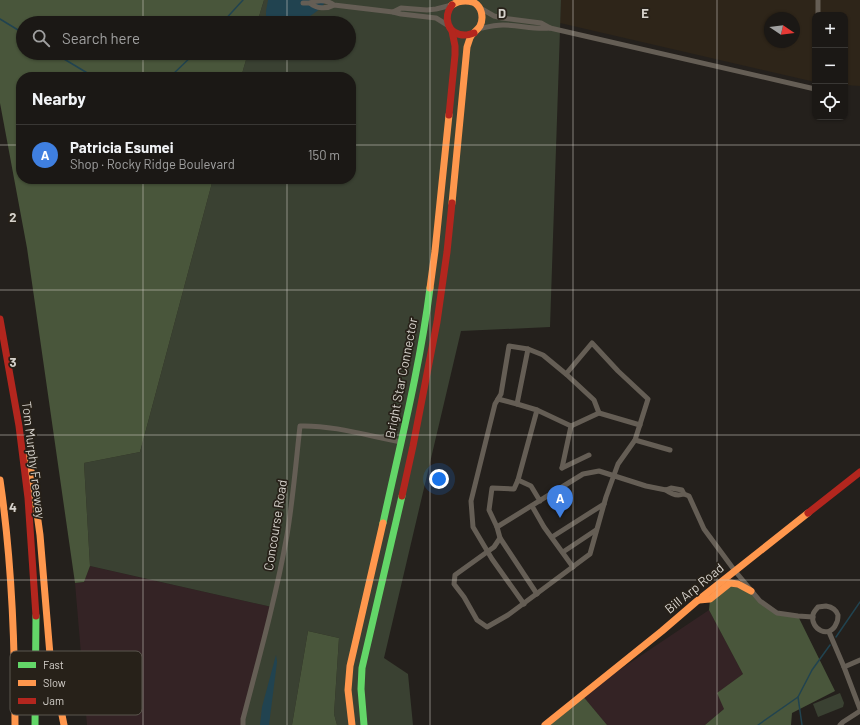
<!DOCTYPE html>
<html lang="en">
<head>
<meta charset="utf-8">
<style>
  :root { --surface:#1b1815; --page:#282522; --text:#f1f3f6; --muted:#a0a0a0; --line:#393734; --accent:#1a73e8 }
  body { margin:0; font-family:Barlow,sans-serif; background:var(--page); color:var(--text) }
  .controls { position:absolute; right:12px; top:12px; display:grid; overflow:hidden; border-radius:8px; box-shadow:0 1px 3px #0004 }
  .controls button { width:36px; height:36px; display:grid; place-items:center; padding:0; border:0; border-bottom:1px solid var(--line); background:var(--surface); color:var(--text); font:20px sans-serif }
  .compass { position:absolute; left:764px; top:12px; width:36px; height:36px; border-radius:50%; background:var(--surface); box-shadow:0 1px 3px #0004; rotate:103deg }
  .you { position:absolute; left:439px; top:479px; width:14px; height:14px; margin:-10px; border:3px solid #fff; border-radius:50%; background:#1a73e8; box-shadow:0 0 0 6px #1a73e833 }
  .badge { display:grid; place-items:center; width:26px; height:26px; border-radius:50%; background:var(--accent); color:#fff; font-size:13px; font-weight:700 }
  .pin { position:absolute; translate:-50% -33px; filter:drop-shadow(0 1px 2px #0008) }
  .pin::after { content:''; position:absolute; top:21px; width:14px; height:12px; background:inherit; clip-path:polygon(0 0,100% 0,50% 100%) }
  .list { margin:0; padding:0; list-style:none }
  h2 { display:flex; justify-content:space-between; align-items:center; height:52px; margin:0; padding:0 16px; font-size:17px }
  h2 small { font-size:13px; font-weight:400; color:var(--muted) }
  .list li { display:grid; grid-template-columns:26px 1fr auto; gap:12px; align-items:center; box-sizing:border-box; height:60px; padding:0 16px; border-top:1px solid var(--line) }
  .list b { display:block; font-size:15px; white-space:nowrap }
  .list p { margin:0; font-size:13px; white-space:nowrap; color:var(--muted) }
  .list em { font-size:13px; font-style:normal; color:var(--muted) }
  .icon { flex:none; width:22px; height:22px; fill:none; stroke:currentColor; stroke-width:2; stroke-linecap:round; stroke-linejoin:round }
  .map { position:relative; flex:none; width:860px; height:725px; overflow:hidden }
  .search { position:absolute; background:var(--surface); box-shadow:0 1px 3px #0004; left:16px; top:16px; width:340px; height:44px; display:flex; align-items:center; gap:10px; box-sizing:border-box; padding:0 14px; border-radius:22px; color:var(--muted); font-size:15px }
  .panel { position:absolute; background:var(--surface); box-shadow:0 1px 3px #0004; left:16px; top:72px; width:340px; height:112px; border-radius:16px }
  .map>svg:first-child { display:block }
  .commercial { fill:#342325 }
  .built { fill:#2e2519; fill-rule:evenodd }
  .green { fill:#3a4132 }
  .forest { fill:#49563b }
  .water { fill:#214350 }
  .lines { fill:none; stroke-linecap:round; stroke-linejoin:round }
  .stream { stroke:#214350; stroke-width:1.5 }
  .street { stroke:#655e55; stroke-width:5 }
  .fast { stroke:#63d668; stroke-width:7 }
  .slow { stroke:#ff974d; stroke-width:7 }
  .jam { stroke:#b3261e; stroke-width:7 }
  .grid { fill:none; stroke:#d5d1cb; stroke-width:1; stroke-opacity:0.55 }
  .labels { text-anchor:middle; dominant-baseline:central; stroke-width:3.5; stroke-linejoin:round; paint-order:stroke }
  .street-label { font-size:13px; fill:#d5d1cb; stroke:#272119 }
  .key { fill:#272119; stroke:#5b564e; stroke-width:1 }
  .key-label { font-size:11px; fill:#d5d1cb }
  .grid-label { font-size:13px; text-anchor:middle; font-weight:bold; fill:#d5d1cb; stroke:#272119; stroke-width:3.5; stroke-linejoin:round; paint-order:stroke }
</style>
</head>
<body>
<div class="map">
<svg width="860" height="725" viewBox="0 0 860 725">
  <rect width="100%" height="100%" fill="#24201c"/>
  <g class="commercial">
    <path d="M90,566L272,607L243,725H87L75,583L84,582Z"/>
    <path d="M709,610L743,674L718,693L724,709L705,725H607L582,695Z"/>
  </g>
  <path class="built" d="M561,0H860V86L845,85V15H815V82L560,23ZM770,18H794V42H770Z"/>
  <g class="green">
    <path d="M264,0H561L550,327L461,331L384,658L408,674L413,725H337L334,714L339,638L308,631L292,725H243L272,607L90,566L84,463L140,452L213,179H351V77H241L248,53H349V23H257Z"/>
    <path d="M840,693L844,703L843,707L818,717L813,704Z"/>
  </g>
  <g class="forest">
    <path d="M0,0H264L257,23H23V53H248L241,77H21V179H213L140,452L84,463L90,566L84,582L75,583L27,248L0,103Z"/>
    <path d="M730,583L738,584L777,613L798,616L835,691L792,713L791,725H705L724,709L717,693L743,674L709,610L710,599Z"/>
    <path d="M308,631L339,638L334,714L337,725H292Z"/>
    <path d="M582,695L607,725H545Z"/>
  </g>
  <g class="water">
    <path d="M268,0H326C321,12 302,22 289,23C283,24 276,23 270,23C263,17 267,8 268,0Z"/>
    <path d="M276,655L277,662L269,725H260L262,707Z"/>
  </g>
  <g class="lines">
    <g class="stream">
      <path d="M0,19L23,33"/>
      <path d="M222,23L243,0"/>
      <path d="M54,53L94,77"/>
      <path d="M170,77L195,53"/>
      <path d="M836,637L860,602"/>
      <path d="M798,697L802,725"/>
      <path d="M758,725L798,697L812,670L830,645"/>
    </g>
    <g class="street">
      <path d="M818,0V15"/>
      <path d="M303,3H310"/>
      <path d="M334,5C327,9 316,9 310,3C318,0 327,0 334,5L393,12L401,14L436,18L449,26"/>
      <path d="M393,12L401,8L427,10L436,9L452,5"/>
      <path d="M550,28L815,89"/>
      <path d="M478,29C487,27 495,25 503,25C519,25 535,30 550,28L541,23L502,18L494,16L480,8"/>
      <path d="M566,374L594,400L599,413"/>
      <path d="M498,399L517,404"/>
      <path d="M537,410L571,426"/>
      <path d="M635,440L670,450"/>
      <path d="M562,468L571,426L599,413L640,425"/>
      <path d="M562,468L589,455"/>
      <path d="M666,490C671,494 678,496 684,494"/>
      <path d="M540,501L531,486L518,480L537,410L517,404L528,349L543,355L566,374L592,343L618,371L648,399L635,440L618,464L606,497L590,554L508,615L487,627L477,620L464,597L454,584L455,575L494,547L500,538L497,527L583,474L599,471L646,486L666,490L671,488L682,490L684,494L689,496L704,529L735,571L760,601L777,613L798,616L813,617"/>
      <path d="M532,506L544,527L573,567"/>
      <path d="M497,527L489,510L492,488L514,489L518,480"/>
      <path d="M552,537L604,504"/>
      <path d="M500,538L537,594"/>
      <path d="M563,552L596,530"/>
      <path d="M524,604L492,559L473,527L471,501L495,404L501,394L509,346L528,349"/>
      <path d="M826,606C832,607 836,609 838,615C838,618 838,621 836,624C830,639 810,630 813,615C813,612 816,610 818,607Z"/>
      <path d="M829,632L844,667L860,709"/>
      <path d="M844,667L860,660"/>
      <path d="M243,725V719C259,658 276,597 287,535C293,499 296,462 300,426C333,425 369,436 401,442"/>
      <path d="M840,725L843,722L860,711"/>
    </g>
    <g class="fast">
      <path d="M383,523C400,445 420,367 430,288"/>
      <path d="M35,725L36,616"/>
      <path d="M364,725L361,689L362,668L402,496"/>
    </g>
    <g class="slow">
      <path d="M452,203L467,47C468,44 469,41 470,38C472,33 477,31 480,26C484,18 482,6 473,2C465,0 458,1 452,5"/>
      <path d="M430,288L435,251L449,115"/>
      <path d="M29,456L40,535L50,655L64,725"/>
      <path d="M0,480C12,561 15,643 15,725"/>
      <path d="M699,600L710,599L730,583L738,584L751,591"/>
      <path d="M352,725L348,690L350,666L383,523"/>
      <path d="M545,725L662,631L697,601L808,513"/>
    </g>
    <g class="jam">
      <path d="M452,5C443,17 447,35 465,35C468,35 471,34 474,33"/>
      <path d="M449,115L455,55V46L452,31"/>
      <path d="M0,319L19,426L28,498L36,616"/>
      <path d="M402,496L413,446L437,322L447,252L452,203"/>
      <path d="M808,513L860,472"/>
    </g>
  </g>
  <path class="grid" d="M143,0V23M287,0V23M430,0V725M573,0V725M717,0V725M143,53V77M287,53V77M0,145H21M351,145H860M143,179V725M287,179V725M0,290H860M0,435H860M0,580H860"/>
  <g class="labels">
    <g class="street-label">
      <text transform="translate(401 378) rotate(-79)">Bright Star Connector</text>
      <text transform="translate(34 460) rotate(83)">Tom Murphy Freeway</text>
      <text transform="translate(275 525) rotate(-81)">Concourse Road</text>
      <text transform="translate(694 588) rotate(-39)">Bill Arp Road</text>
    </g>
  </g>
  <rect x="10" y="651" width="132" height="64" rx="6" class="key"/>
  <rect x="18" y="662" width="18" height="6" fill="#63d668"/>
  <rect x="18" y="680" width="18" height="6" fill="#ff974d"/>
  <rect x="18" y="698" width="18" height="6" fill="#b3261e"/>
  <g class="key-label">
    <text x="43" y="669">Fast</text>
    <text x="43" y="687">Slow</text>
    <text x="43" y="705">Jam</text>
  </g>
  <g class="grid-label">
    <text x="502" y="18">D</text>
    <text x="645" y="18">E</text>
    <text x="13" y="222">2</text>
    <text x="13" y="367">3</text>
    <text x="13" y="512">4</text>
  </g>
</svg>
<div class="controls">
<button>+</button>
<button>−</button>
<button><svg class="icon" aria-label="locate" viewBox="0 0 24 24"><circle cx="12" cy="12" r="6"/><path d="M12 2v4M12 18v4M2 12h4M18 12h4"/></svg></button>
</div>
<svg class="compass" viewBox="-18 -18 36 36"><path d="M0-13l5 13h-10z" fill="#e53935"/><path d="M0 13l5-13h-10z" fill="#a0a0a0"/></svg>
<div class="you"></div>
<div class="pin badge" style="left:560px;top:518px;background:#3f7fe0">A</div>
<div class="search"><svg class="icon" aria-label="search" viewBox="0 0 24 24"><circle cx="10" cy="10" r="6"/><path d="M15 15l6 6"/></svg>Search here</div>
<section class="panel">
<h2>Nearby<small></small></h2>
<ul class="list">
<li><span class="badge" style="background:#3f7fe0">A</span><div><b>Patricia Esumei</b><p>Shop · Rocky Ridge Boulevard</p></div><em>150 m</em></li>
</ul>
</section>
</div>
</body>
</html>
